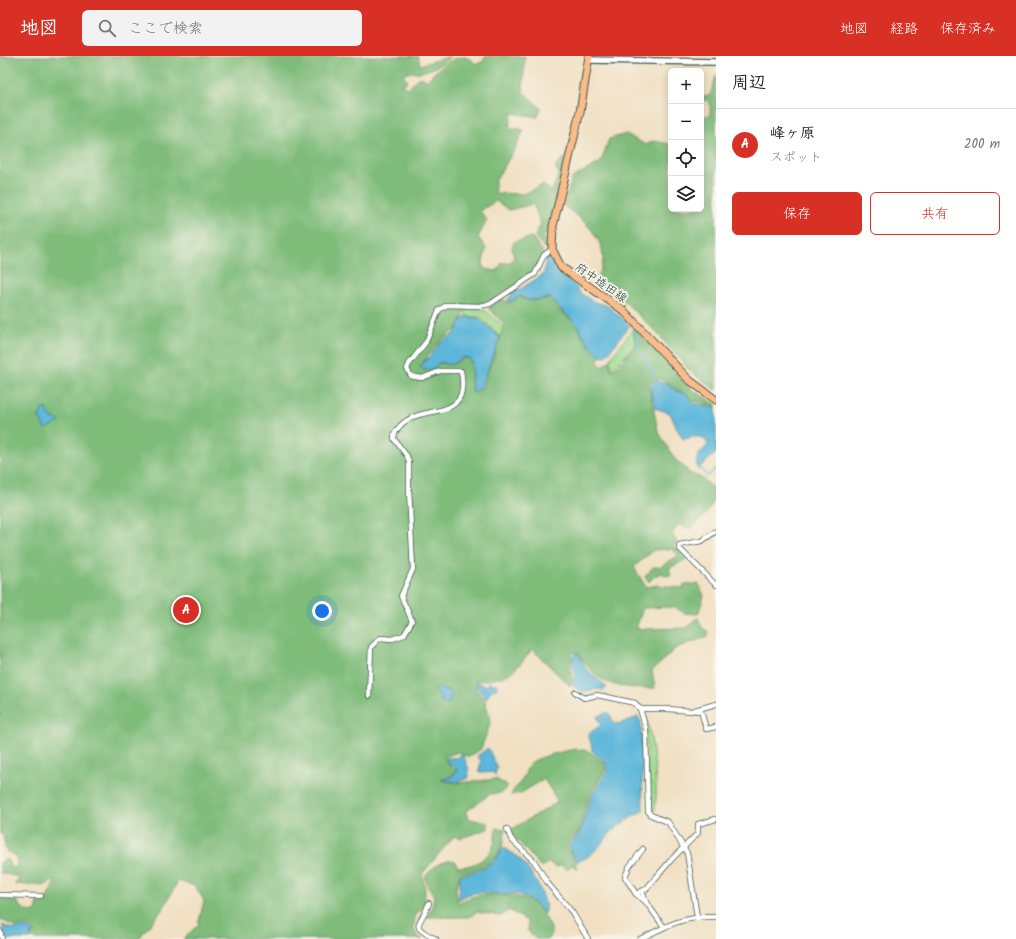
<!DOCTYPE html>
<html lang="ja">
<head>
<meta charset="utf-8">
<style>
  :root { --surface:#fff; --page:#f2f2f2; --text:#222; --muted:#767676; --line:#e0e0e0; --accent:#d93025 }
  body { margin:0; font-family:Kalam,"Klee One",sans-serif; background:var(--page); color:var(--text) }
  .controls { position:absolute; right:12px; top:12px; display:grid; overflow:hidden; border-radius:6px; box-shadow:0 2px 10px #0003 }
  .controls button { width:36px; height:36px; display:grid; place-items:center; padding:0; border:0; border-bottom:1px solid var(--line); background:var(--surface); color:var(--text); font:20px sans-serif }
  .you { position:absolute; left:322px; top:555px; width:14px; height:14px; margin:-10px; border:3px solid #fff; border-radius:50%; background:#1a73e8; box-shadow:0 0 0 6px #1a73e833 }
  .badge { display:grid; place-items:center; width:26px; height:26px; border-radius:50%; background:var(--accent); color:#fff; font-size:13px; font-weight:700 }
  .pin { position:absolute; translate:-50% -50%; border:2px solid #fff; box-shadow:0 1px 4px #0006 }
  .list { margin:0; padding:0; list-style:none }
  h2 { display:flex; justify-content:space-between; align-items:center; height:52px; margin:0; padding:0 16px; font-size:17px }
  h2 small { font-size:13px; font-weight:400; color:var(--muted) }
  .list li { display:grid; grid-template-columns:26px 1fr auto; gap:12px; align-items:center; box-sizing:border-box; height:72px; padding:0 16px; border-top:1px solid var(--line) }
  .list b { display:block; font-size:15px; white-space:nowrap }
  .list p { margin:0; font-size:13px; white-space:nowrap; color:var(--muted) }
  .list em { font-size:13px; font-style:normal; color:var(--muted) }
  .actions { display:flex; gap:8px; padding:12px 16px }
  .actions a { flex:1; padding:9px 0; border:1px solid var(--accent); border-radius:6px; text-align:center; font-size:14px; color:var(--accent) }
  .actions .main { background:var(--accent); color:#fff }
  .icon { flex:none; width:22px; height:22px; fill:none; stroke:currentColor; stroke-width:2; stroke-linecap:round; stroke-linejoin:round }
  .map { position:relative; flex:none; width:716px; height:883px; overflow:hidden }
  header { display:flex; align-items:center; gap:24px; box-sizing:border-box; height:56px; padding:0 20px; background:var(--accent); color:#fff }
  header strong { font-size:19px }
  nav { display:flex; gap:22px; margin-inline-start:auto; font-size:14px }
  .search { width:280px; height:36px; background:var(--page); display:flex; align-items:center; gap:10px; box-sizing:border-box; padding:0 14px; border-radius:6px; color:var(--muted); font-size:15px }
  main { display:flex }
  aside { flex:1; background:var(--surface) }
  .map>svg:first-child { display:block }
  .green { fill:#9fdc90; stroke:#5f8c62 }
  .forest { fill:#7fbc7a; stroke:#4f7c57 }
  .water { fill:#5db7da; stroke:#3e7a87 }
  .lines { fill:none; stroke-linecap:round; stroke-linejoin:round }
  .stream { stroke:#5db7da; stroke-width:1.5 }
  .minor-casing { stroke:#3e5549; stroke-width:6 }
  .tertiary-casing { stroke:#3e5549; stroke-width:8 }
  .primary-casing { stroke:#3e5549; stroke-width:9 }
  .minor { stroke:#fff; stroke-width:4.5 }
  .tertiary { stroke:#fff; stroke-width:5.5 }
  .primary { stroke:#fabc8b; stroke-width:7 }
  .labels { text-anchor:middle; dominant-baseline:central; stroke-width:3.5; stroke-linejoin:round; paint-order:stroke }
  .street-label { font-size:12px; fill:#1f3d34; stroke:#f7f3e8 }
</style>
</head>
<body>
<header>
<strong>地図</strong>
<div class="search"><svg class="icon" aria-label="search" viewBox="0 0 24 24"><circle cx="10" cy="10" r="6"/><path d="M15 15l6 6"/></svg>ここで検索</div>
<nav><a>地図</a><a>経路</a><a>保存済み</a></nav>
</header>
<main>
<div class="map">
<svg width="716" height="883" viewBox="0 0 716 883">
  <rect width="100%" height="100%" fill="#f7f3e8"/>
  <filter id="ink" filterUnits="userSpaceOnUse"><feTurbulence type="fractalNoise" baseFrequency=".025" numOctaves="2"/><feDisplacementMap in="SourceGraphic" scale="8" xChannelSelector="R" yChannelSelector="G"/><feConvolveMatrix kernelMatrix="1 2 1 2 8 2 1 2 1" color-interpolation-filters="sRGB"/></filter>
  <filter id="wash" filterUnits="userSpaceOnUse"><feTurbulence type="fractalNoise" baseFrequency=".012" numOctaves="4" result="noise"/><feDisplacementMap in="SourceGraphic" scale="16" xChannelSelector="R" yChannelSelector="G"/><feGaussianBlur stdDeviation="0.9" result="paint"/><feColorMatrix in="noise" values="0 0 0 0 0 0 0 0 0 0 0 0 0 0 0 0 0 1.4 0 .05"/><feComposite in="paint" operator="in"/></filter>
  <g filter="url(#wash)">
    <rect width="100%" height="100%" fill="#f1e0c2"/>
    <g class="green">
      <path d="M467,253L485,254L504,271L500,281L480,261H467L466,257Z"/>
      <path d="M633,273L635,289L612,314L610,305L611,302Z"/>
      <path d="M645,660C652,674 661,746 653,758L650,751Z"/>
    </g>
    <g class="forest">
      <path d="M0,0H418L420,9L450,0C445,8 430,14 421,16C414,17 409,15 403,19L407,23L406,27L400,28L409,33L416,23L422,21L427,25C434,15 452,0 465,1C469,2 473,5 476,8L482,6L486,0H525L523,36L541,52L538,61L512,57L509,71L524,74L515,93L495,125V137L524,138L543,129L552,136L559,117L555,111L563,102L565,103L552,158L547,160L549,170L547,178L542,181L548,188L545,193L535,180L541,168L533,148L509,154L496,145L480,155L487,164L478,181L486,192L483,206L484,213L497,215L502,207H508L514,203L512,192L514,186L532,181L543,196L535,214L530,219L485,248H467L459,271L439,286L420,310L421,313C430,316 433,312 440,307C451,309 454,310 463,302H469C472,306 471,328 472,336L475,337L482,332L504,271V268L488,252L503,243L508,247L520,241L528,245L551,243L557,252L574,266L589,289L602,300L597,304L602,311L609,305L612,315C622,308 627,298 636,289L634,274H636L694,335L716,348V351L692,344L688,339L675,333L669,327L660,323L653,325L649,331L658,375L674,402L691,418L700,421L715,433C716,451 701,463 690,473L679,468L672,478L677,486L673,491L679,493L687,503L669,512L671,519L666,520L662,517L654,520L649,526L645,521L653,511H660L679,499L672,493L654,494L634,511L646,531L657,529L683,532L684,528H699L704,540L698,558L684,557L675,551L643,552L636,573L686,572L698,562L702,572L708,575V580L676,592L652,615L655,632C617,632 598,631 578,596H574L571,599C570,614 576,614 570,630L532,593C514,618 507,623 476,625V633L485,645L491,665L481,693L469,701L458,696L444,701L450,711L456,714L453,719L441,724L457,727L496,723L508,730L501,737L490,738L465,756L470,763L488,767V773L461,782L454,780L422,818L425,833V849L416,859L413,872L418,881L423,883H183L198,869L204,845L195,830L178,825L163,853L138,883H34L31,879L35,876L26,869L15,871L0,863V842L17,845L25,855L36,856L38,845L46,844L56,824L43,830L14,828L20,821L0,817V807L7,803L12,813L17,810L16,800L6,795L3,779L0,778V393L2,391L0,386Z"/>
      <path d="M716,19V334L690,315L656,276L623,244L595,226C598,219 604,209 603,200C601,178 581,162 564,150L572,122L601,106L609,83L626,78L646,89L653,85L671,88V153H701V69H704L703,60H710V45L701,44V41L710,39Z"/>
      <path d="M577,693L588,695L604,706L606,713L589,741L578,778L570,784L567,792L571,797L578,813L572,809L567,814L562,810L555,811L549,806L541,811L511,777L512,773L558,746L544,723L521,737L511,739C514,732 517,730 522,724C526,719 526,710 532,706C538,701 568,694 577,693Z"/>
      <path d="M497,772L505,773C503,806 488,810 460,818L456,833L458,847C475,837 490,838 509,840C518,841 525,841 533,847C540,852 544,859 548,866C551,872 554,877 549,883H536L528,875L527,865L509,854L501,860L476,856L470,861H427L433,848L434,837L428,832L425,821C433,810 441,805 454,804L458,811C473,811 489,803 494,788C496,782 494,777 497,772Z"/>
    </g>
    <g class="water">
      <path d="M546,200H551L553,209L561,220L576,230L580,237L594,246L606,249L630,269L606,300C592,300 583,276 575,267C570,260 562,256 557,250C554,248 553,245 551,242L528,244L520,240L512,245H507L511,239L544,218Z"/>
      <path d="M464,261L479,262L500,282L480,332L474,336C467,326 477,310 469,302L463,301L451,309L440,306L432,313L426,314L420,310L431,299L440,287L455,277Z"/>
      <path d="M656,325L669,328L674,334L688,339L691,345L697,348L716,352V397L698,413C693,402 701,396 708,389C704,376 693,382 683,383L677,373L670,357L655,352L650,332Z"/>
      <path d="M47,352L46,354L52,363L55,362L60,366L45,373L38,360L41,359V354Z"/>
      <path d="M575,597H578L586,613L607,631L603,634L596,633L582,636L572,629L576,618L572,602Z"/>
      <path d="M477,626L486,630L490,626L491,629L496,627L498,629L496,633L491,634L486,643L477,631Z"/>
      <path d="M438,631L445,635L448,633L452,640L449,647L441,646L440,640L435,634Z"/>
      <path d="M608,656L615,668L622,667L638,661L641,666L643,755C635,758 615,772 610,778C600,789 592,801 577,806L569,792L572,785L579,779L591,741L607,715C609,704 599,702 592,695L591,686L587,679L601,669L597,661Z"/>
      <path d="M488,692L497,711L495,719L493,716L483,717L479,715L481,705L477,700Z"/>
      <path d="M460,699H463L468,711L469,722L456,726L442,724L452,721L457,714L455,711L450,709L446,702H456Z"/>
      <path d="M503,791C509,795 516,799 521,804C530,814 551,845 544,858C538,848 531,843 520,839C516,837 512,839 508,839C492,837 471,833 459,844L460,820C481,813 494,812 503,791Z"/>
      <path d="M2,869L13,873L26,871L33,876L30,879L32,883H6Z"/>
    </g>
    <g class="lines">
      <g class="stream">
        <path d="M628,269L634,273C637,279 637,286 639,292C645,304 653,313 656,327"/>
        <path d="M698,411L708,420L716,412"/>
      </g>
    </g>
  </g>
  <g filter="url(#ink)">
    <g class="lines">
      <defs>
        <g id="minor">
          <path d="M716,475L702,485L679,489V492L716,529"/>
          <path d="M575,636L584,642L597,639L635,647L640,653"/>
          <path d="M369,640L371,591L380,582L392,583L404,579L412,565L401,540L413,513L409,434V407L407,400L394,383C394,377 396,375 400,370C423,345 471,369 461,315H440L422,322L415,321L411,320L407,313L409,308L426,286L439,254L447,249L479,250L490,248L535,218L544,199L552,193"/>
          <path d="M697,655H701L706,673L716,671"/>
          <path d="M507,773L511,783L534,805L549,829L572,856L588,883"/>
          <path d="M642,835L636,838L625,821L629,811L643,793"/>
          <path d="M636,838L646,846"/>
          <path d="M0,839L41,840"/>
          <path d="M429,847C421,870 407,869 436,883"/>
          <path d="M697,861L687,797L668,766L651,759L648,755L646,673L640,653H668L691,655L716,648"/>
          <path d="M664,871L646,846L642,835L646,833L672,803L698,777V768L716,763"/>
          <path d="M0,875L2,883"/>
          <path d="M640,883C668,869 683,860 716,861"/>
        </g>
        <path id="tertiary" d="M589,4L716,6"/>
        <path id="primary" d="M589,0L580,56L553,170L552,193L561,211L623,254L688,323L716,344"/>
      </defs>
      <use href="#minor" class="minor-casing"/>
      <use href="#tertiary" class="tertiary-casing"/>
      <use href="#primary" class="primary-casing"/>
      <use href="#minor" class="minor"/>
      <use href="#tertiary" class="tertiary"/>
      <use href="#primary" class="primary"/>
    </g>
  </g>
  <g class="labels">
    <g class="street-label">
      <text transform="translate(601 227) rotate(35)">府中造田線</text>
    </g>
  </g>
</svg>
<div class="controls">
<button>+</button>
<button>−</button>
<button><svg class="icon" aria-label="locate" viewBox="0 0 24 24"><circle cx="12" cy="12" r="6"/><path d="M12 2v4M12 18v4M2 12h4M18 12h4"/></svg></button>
<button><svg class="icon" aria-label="layers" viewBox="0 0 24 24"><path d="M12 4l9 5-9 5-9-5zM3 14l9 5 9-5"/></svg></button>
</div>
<div class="you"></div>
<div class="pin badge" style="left:186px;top:554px">A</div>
</div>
<aside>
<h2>周辺<small></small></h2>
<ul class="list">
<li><span class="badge">A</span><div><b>峰ヶ原</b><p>スポット</p></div><em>200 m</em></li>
</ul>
<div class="actions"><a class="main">保存</a><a>共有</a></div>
</aside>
</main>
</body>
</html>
